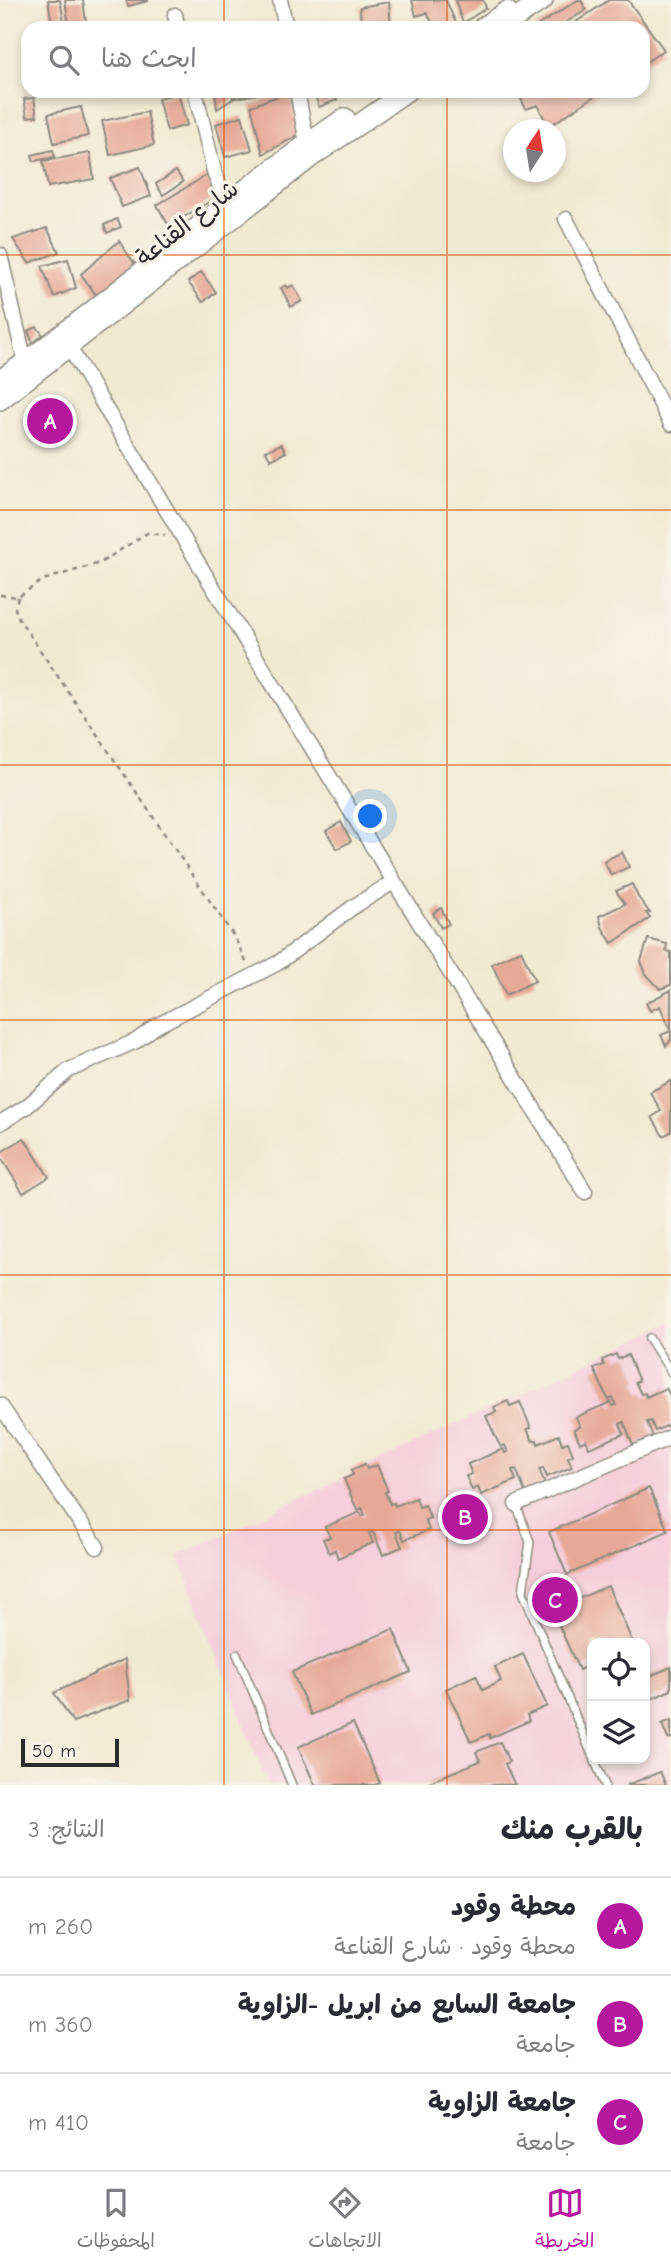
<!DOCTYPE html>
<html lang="ar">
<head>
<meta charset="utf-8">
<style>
  :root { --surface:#fff; --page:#f2f2f3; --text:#2b2b33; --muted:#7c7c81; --line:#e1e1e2; --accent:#b5179e }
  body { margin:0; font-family:"Comic Neue","Playpen Sans Arabic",sans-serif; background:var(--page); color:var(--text); direction:rtl }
  .controls { position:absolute; right:21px; bottom:21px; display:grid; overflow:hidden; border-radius:14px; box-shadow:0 4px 10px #0003 }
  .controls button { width:63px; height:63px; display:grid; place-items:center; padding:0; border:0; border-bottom:2px solid var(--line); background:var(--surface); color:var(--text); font:35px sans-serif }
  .compass { position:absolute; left:503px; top:119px; width:63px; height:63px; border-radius:50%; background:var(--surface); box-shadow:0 4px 10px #0003; rotate:12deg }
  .scale { position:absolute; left:21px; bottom:18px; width:98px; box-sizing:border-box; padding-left:7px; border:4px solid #2b2b2b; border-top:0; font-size:19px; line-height:24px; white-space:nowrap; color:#2b2b2b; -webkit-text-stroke:5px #f7f3e8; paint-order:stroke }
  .you { position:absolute; left:371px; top:817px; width:24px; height:24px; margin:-18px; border:5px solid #fff; border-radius:50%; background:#1a73e8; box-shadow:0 0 0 10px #1a73e833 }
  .badge { display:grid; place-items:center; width:46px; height:46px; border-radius:50%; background:var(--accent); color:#fff; font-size:23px; font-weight:700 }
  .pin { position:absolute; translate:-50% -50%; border:4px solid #fff; box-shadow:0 2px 7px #0006 }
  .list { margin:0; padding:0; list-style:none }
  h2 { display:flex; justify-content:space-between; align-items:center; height:91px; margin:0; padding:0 28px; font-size:30px }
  h2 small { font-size:23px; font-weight:400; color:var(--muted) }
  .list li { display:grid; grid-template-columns:46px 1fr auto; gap:21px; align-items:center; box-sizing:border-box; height:98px; padding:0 28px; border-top:2px solid var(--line) }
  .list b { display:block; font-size:26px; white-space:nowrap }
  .list p { margin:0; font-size:23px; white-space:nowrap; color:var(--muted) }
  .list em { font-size:23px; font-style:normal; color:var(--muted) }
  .icon { flex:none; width:38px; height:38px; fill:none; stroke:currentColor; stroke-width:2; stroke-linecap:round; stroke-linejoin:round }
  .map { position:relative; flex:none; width:671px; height:1785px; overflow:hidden; direction:ltr }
  .search { position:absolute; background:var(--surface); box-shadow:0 4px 10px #0003; left:21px; right:21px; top:21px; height:77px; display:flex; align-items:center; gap:18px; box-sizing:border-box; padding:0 24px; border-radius:21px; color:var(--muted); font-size:26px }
  .sheet { height:385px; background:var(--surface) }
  nav { display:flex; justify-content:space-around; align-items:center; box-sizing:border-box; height:98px; border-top:2px solid var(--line); background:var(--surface); font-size:19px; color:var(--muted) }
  nav a { display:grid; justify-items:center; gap:4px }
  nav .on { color:var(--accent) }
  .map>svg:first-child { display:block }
  .built { fill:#f5cfdb; fill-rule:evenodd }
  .building { fill:#e7a997 }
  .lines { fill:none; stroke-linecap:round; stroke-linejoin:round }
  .lane-casing { stroke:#8e8a7f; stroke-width:10 }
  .street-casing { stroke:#8e8a7f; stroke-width:17 }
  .secondary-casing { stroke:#8e8a7f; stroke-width:22 }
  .path { stroke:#8e8a7f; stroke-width:2.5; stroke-dasharray:5 5; stroke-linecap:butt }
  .lane { stroke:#fff; stroke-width:7 }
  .street { stroke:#fff; stroke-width:14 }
  .secondary { stroke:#fff; stroke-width:19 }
  .grid { fill:none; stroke:#df570e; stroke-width:2; stroke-opacity:0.55 }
  .labels { text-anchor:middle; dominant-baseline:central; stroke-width:7; stroke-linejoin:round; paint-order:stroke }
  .street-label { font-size:24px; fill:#2b2b2b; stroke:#f7f3e8 }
</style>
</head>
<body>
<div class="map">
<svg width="671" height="1785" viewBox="0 0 671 1785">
  <rect width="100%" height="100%" fill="#f7f3e8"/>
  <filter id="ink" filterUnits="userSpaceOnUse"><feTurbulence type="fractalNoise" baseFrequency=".0143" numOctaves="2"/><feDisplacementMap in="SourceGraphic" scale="14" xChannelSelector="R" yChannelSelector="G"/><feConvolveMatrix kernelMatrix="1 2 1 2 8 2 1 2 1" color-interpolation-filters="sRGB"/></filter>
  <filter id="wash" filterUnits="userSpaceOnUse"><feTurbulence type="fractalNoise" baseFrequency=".00686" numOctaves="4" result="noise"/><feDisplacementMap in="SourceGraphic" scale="28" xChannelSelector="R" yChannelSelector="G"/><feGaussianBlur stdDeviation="1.57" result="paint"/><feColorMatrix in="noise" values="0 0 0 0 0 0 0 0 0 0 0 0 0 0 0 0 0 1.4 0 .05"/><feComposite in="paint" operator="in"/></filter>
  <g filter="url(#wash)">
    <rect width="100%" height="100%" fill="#f1ead3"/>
    <path class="built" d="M671,1323V1785H268L178,1556ZM592,1643H645V1759H592Z"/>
    <g id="blocks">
      <g class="building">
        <path d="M48,0H60L64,22L52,24Z"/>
        <path d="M65,0H83L86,22L69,25Z"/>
        <path d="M126,0H148V1L128,6Z"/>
        <path d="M412,0H446L457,26L454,28H435L427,13L416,16Z"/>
        <path d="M455,0H483L486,8L463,23Z"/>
        <path d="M578,0H581L586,10L557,28H534Z"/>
        <path d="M609,0H628L664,50L643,64V28H567Z"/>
        <path d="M389,2L391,28H361L360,7Z"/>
        <path d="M413,21L416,28H395Z"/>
        <path d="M215,91L232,92L233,99L217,109Z"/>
        <path d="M234,91H269V92L235,98Z"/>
        <path d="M314,91H333L337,100L319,107Z"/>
        <path d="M517,91H602L548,127L538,105L526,109Z"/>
        <path d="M289,92L299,135L263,154L251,106Z"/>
        <path d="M178,93L187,125L167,131L158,99Z"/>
        <path d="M34,98L37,116L27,117L24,99Z"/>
        <path d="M81,107L88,136L54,143L48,114Z"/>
        <path d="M147,112L154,145L110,155L102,121Z"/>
        <path d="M242,116L252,150L225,157L216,124Z"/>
        <path d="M53,150L55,157L34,161L32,155Z"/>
        <path d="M90,153L94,179L48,187L43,161Z"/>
        <path d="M140,167L151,196L122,207L110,178Z"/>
        <path d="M176,171L183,182L163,195L156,184Z"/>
        <path d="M207,175L220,195L169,226L157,205Z"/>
        <path d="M117,219L121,227L107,233L104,225Z"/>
        <path d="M47,228L59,252L29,263L13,239Z"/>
        <path d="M119,241L136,266L97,296L81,274Z"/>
        <path d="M68,259L76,288L54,297L42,266Z"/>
        <path d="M201,272L216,292L203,302L188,282Z"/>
        <path d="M286,285L287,288L293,285L302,301L291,307L281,288Z"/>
        <path d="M37,327L43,335L33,343L28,331Z"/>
        <path d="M281,444L286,452L271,460L266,451Z"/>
        <path d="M341,822L351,841L337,849L326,831Z"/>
        <path d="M622,852L629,867L611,875L604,861Z"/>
        <path d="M632,884L638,897L650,913H646L650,918L612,943L602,927L599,916L625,904L616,891Z"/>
        <path d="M441,908L449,924L441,928L433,913Z"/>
        <path d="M648,939L667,944L666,951L671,952V985L660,989L646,974L641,961Z"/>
        <path d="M521,950L535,981L506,995L492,964Z"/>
        <path d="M671,990V1040L666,1046L661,1035L671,1031L660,1006L650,1011L646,1003Z"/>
        <path d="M671,1081V1132L663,1136L652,1117L661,1111L650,1092Z"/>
        <path d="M24,1138L49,1177L23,1193L0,1156V1153Z"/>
        <path d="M616,1354L618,1359L628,1355L639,1381L635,1382L641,1394L645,1393L646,1397L666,1388L671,1397V1424L655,1431L651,1421L647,1422L653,1437L633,1445L624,1422L620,1424L624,1434L589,1448L586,1440L580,1443L574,1429L580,1427L576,1417L611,1402L613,1406L616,1405L613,1398L609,1400L605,1393L594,1369L604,1365L602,1360Z"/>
        <path d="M508,1401L510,1406L520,1402L531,1428L527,1429L533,1441L537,1440L538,1444L559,1435L562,1444L568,1442L573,1455L568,1457L572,1467L547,1477L543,1468L539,1469L545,1484L525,1492L516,1469L512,1470L516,1480L481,1495L478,1487L472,1490L466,1476L472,1474L468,1464L503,1449L505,1453L508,1452L505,1445L501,1447L497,1440L486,1416L496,1412L494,1407Z"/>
        <path d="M365,1464L367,1469L377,1465L388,1491L385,1492L390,1504L394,1503L395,1506L416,1498L419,1507L425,1505L430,1518L425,1520L429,1530L404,1540L400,1531L396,1532L402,1547L383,1555L373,1532L369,1533L373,1543L338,1558L335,1550L329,1553L323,1539L330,1537L325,1527L360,1512L362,1516L365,1515L362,1508L358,1510L354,1503L344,1479L353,1475L351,1470Z"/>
        <path d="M649,1488L668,1531L567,1575L549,1532Z"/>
        <path d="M608,1586L633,1643H592V1664L579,1670L552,1610Z"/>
        <path d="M393,1629L411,1672L311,1715L292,1672Z"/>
        <path d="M523,1654L547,1706L527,1715L529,1721L490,1738L489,1734L471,1742L446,1689L476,1675L483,1690L501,1681L495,1667Z"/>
        <path d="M125,1659L130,1700L73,1722L54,1693Z"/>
        <path d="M671,1667V1690L649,1700L645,1691V1678Z"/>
        <path d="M671,1720V1738L668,1739L662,1724Z"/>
        <path d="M353,1723L380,1783L375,1785H315L298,1747Z"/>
        <path d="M500,1742L509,1762L505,1764L515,1785H422L480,1761L476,1752Z"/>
        <path d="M660,1772L666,1785H627Z"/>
      </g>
    </g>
  </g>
  <g filter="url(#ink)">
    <use href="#blocks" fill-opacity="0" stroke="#8e8a7f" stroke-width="2"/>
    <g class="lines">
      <defs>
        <g id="lane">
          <path d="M649,1338L671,1372"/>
          <path d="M516,1504L530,1542L523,1592L592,1755"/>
          <path d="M237,1654L292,1785"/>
          <path d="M594,1759L605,1785"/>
        </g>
        <g id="street">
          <path d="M280,0L286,28"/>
          <path d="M175,15L178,28"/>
          <path d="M195,91L215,175L228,203"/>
          <path d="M297,91L307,143"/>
          <path d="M566,219L671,424"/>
          <path d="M0,255L25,362"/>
          <path d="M69,347L203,571L585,1192"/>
          <path d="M0,1123L26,1107L69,1070L136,1041L156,1026L278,963L353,907L393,882"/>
          <path d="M0,1405L97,1547"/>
          <path d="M516,1504L671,1437"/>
        </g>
        <g id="secondary">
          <path d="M482,28L507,11"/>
          <path d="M500,28L543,0"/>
          <path d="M0,380C118,297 224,198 345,118"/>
          <path d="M0,400L310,158L407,91"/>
        </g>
      </defs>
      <use href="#lane" class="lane-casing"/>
      <use href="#street" class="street-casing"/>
      <use href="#secondary" class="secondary-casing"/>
      <g class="path">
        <path d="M0,595L18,597L43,580L100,563L147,533L165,535"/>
        <path d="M18,597L15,609L19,619L235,938L247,964"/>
      </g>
      <use href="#lane" class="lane"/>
      <use href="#street" class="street"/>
      <use href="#secondary" class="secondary"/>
    </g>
  </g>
  <path class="grid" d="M224,0V28M447,0V28M224,91V1785M447,91V1785M0,255H671M0,510H671M0,765H671M0,1020H671M0,1275H671M0,1530H671"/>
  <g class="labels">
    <g class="street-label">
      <text transform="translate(187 223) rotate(-38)">شارع القناعة</text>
    </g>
  </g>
</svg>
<div class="controls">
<button><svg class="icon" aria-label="locate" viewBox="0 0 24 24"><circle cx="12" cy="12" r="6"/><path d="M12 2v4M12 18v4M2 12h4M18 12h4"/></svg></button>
<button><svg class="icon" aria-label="layers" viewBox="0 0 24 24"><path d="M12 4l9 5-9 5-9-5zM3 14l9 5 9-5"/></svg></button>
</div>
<svg class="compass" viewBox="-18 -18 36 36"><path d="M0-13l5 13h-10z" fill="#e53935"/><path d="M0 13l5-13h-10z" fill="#7c7c81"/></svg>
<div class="scale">50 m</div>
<div class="you"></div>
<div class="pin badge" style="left:50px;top:421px">A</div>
<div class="pin badge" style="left:465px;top:1517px">B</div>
<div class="pin badge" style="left:555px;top:1600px">C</div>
<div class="search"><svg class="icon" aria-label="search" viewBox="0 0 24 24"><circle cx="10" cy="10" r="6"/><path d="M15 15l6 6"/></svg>ابحث هنا</div>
</div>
<section class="sheet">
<h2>بالقرب منك<small>النتائج: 3</small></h2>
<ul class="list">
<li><span class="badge">A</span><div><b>محطة وقود</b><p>محطة وقود · شارع القناعة</p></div><em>260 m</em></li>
<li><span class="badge">B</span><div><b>جامعة السابع من ابريل -الزاوية</b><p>جامعة</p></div><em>360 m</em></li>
<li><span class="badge">C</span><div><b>جامعة الزاوية</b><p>جامعة</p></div><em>410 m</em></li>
</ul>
</section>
<nav>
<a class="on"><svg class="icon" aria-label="map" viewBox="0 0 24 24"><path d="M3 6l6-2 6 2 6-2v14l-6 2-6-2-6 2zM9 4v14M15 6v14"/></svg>الخريطة</a>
<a><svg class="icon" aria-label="directions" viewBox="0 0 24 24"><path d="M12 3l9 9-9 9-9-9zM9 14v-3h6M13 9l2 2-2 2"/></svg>الاتجاهات</a>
<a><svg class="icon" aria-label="saved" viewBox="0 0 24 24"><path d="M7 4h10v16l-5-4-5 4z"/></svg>المحفوظات</a>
</nav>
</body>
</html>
